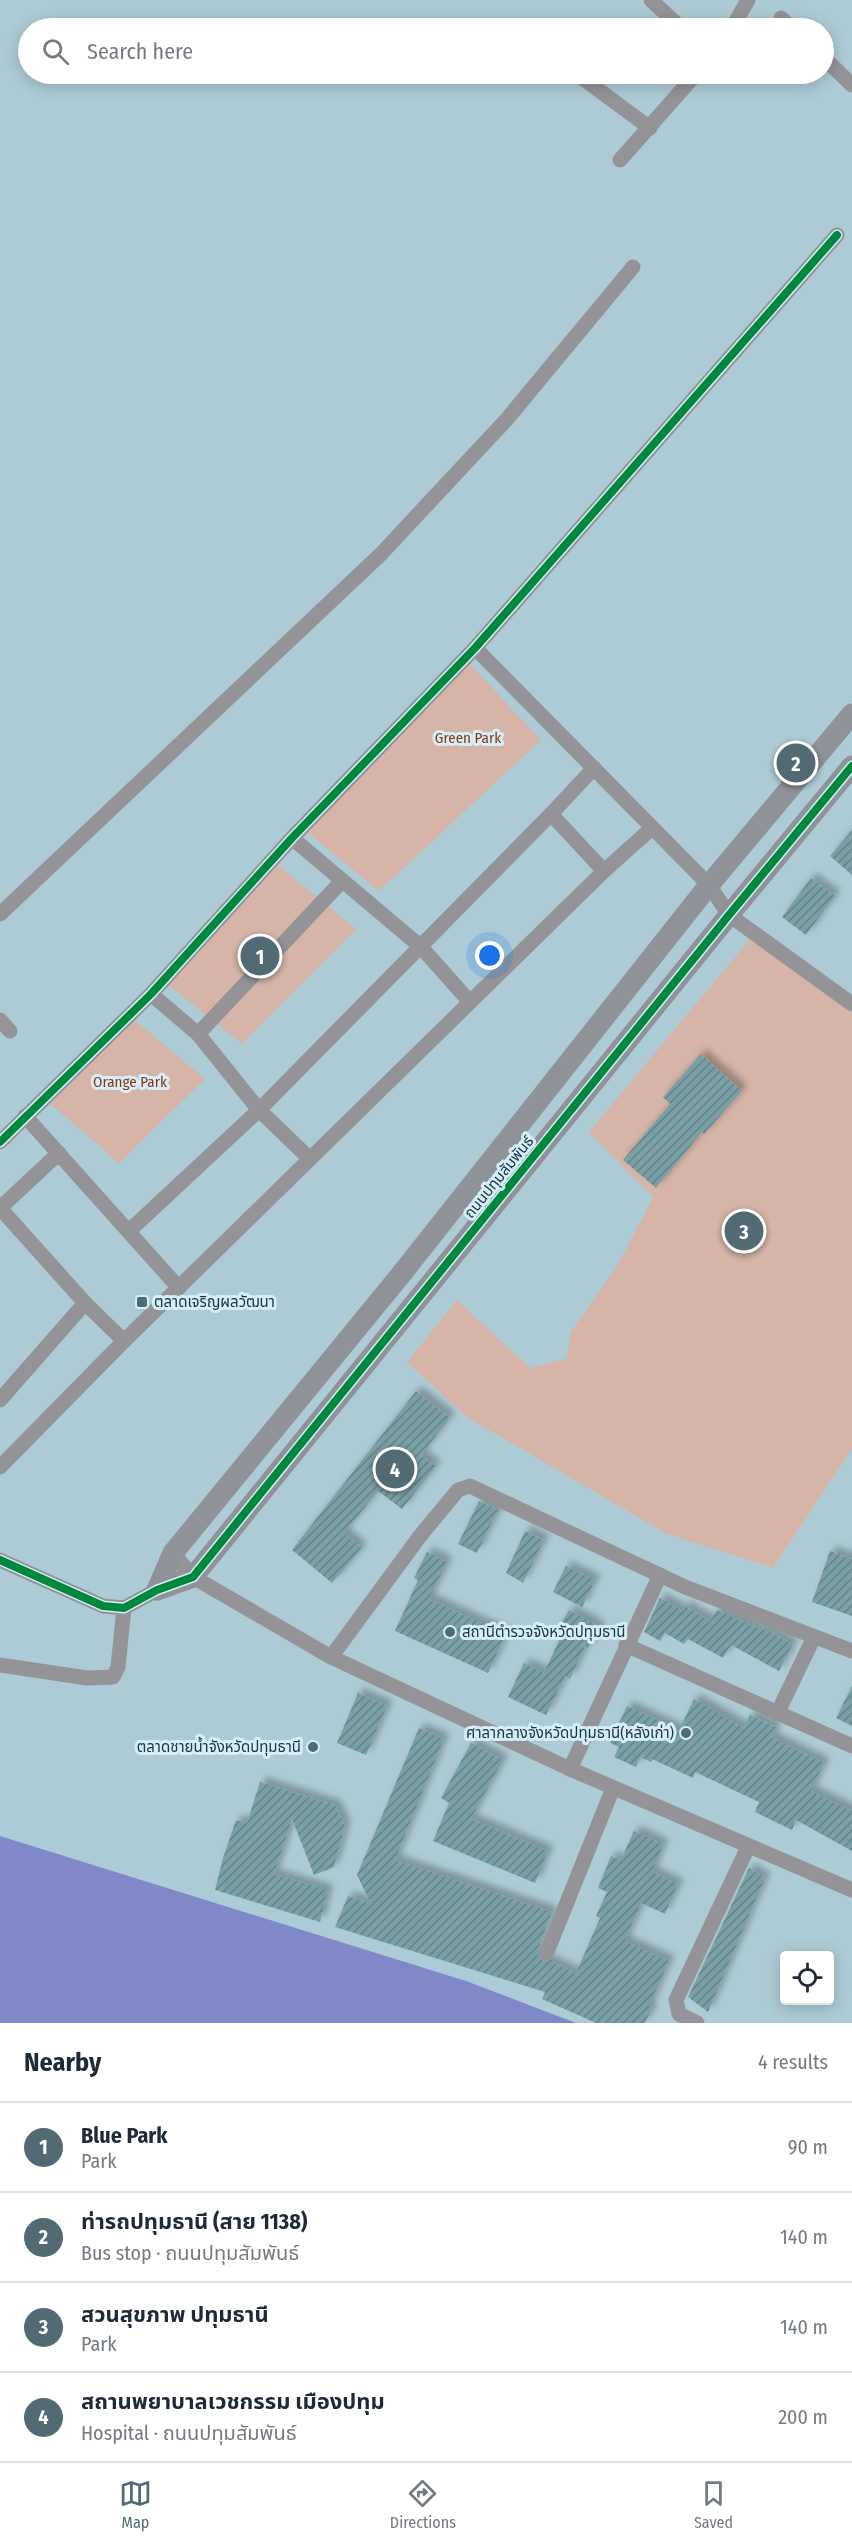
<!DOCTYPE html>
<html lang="en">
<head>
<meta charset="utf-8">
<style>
  :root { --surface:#fff; --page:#f2f2f3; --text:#1f2937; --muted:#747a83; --line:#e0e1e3; --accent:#516a73 }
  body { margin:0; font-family:"Fira Sans Condensed","Noto Sans Thai",sans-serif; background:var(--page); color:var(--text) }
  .controls { position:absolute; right:18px; bottom:18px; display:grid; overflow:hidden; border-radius:6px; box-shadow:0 3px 15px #0003 }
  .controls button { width:54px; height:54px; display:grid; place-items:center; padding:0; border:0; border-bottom:2px solid var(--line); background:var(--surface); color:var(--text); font:30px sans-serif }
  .you { position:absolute; left:490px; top:956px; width:21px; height:21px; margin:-15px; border:4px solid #fff; border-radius:50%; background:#1a73e8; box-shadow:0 0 0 9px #1a73e833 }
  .badge { display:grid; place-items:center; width:39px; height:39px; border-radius:50%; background:var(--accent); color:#fff; font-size:20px; font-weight:700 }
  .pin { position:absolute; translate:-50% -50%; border:3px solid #fff; box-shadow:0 2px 6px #0006 }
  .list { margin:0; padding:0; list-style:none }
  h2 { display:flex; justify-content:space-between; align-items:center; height:78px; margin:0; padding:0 24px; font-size:26px }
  h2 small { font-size:20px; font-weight:400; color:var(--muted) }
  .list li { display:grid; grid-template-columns:39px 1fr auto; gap:18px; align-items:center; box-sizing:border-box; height:90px; padding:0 24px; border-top:2px solid var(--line) }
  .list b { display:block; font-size:22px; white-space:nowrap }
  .list p { margin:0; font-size:20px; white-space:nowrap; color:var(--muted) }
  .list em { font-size:20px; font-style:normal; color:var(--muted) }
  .icon { flex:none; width:33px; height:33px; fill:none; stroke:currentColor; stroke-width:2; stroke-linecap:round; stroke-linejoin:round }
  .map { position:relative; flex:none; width:852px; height:2023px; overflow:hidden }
  .search { position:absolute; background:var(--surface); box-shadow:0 3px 15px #0003; left:18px; right:18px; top:18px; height:66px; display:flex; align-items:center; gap:15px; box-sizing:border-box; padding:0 21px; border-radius:33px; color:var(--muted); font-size:22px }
  .sheet { height:438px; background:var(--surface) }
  nav { display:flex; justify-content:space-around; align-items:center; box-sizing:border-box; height:84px; border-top:2px solid var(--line); background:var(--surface); font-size:16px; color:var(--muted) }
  nav a { display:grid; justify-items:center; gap:3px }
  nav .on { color:var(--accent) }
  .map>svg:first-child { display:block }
  .park { fill:#d6b4a8 }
  .water { fill:#8088c8 }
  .building { fill:url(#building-hatch); filter:url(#shadow) }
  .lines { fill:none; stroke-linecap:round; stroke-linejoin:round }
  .street { stroke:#949398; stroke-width:15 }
  .secondary { stroke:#909299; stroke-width:21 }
  .cycleway-casing { stroke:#d4eff9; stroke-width:11 }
  .cycleway { stroke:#00873e; stroke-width:8 }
  .poi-dot { fill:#516a73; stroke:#d4eff9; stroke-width:2 }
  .labels { text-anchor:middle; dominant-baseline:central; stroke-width:6; stroke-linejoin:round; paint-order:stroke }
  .park-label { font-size:15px; fill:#8d360d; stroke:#d4eff9 }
  .street-label { font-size:15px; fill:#20363e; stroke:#d4eff9 }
  .poi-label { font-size:15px; fill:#20363e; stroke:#d4eff9; text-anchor:start }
</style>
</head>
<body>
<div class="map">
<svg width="852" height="2023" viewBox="0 0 852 2023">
  <defs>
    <pattern id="building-hatch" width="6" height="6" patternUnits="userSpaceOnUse" patternTransform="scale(1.5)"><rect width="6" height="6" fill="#7aa0a7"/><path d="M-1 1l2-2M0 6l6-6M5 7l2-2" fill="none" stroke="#648389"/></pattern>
    <filter id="shadow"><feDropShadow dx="5.5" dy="-5.5" stdDeviation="3" flood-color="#0004"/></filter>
  </defs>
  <rect width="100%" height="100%" fill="#adcbd6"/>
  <g class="park">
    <path d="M470,664L541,740L379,891L302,828Z"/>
    <path d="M274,862L356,929L242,1044L166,983Z"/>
    <path d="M751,938L852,1010V1449L773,1568L665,1533L467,1417L407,1362L457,1300L530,1368L567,1358L570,1333L618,1265L653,1197L589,1132Z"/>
    <path d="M125,1012L205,1079L119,1163L46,1100Z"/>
  </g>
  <path class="water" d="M0,1836L466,1981L576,2023H0Z"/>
  <g class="building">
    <path d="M852,830V875L830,856Z"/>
    <path d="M811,878L835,896L806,935L782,917Z"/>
    <path d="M701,1054L742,1091L704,1134L702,1132L656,1188L623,1160L670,1104L663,1097Z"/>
    <path d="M416,1391L450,1418L421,1455L436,1466L402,1509L378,1491L344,1533L362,1548L332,1583L292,1550Z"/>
    <path d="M479,1501L498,1510L477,1553L458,1544Z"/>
    <path d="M525,1531L544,1540L523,1583L506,1573Z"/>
    <path d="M830,1551L852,1559V1616L812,1602Z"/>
    <path d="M427,1552L447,1562L429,1599L506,1634L488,1673L395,1631L418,1580L414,1578Z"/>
    <path d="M566,1566L595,1580L582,1607L553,1592Z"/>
    <path d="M660,1598L683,1611L685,1606L710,1621L717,1610L762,1630L763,1628L793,1644L779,1671L731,1645L723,1658L688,1639L684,1644L665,1633L660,1641L644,1632Z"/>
    <path d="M569,1610L600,1627L588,1648L585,1646L570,1679L565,1676L546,1715L508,1697L524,1663L544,1673L562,1634L557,1631Z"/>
    <path d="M852,1686V1726L836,1718Z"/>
    <path d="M358,1693L387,1706L366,1755L337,1743Z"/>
    <path d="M694,1699L744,1728L750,1715L776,1727L771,1737L824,1763L811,1791L852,1811V1851L796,1820L792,1830L755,1812L759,1802L695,1772L693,1778L652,1759L651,1762L640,1757L636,1767L614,1757L619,1747L610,1743L627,1706L679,1730Z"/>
    <path d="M419,1728L444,1739L395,1860L552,1912L538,1949V1955L543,1961L552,1960V1962L576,1973L600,1918L596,1916L607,1892L598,1888L611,1856L621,1860L634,1831L663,1844L652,1872L678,1884L665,1914L641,1903L625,1941L669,1961L649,2006L652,2008L645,2023H596L542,1999L545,1992L335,1927L348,1896L371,1904L357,1875Z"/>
    <path d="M471,1743L503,1760L471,1819L548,1851L535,1883L433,1841L449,1803L441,1798Z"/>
    <path d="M260,1782L335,1805L345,1826L334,1867L314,1875L292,1819L274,1874L328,1890L320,1922L215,1890L223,1858L236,1820L247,1823Z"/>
    <path d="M749,1868L765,1878L708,2012L688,1997Z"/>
  </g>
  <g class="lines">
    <g class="street">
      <path d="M651,0L681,28"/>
      <path d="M781,18L792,28"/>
      <path d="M732,28L748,0"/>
      <path d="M824,58L852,85"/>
      <path d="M577,74L650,128"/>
      <path d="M620,160L696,74"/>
      <path d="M475,648L709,885L729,915L852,1004"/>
      <path d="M551,814L604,871"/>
      <path d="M292,838L421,947L470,1002"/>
      <path d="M0,914L381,554L507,419L633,267"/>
      <path d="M0,1020L10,1031"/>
      <path d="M198,1034L341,882"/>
      <path d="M25,1116L179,1288"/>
      <path d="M0,1142L151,994L292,838L475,648L837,235"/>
      <path d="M59,1153L0,1208L85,1303L124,1341"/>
      <path d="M310,1159L259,1110L551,814L594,768"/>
      <path d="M129,1231L259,1110L198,1034L151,994"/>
      <path d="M0,1400L85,1303"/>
      <path d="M0,1467L124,1341L604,871L652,828"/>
      <path d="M173,1553L193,1577L331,1657L570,1769L852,1890"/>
      <path d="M0,1560L103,1606L124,1608L157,1590"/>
      <path d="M626,1645L852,1746"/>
      <path d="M331,1657L420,1536L458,1490L470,1486L685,1587L852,1651"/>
      <path d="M0,1665L87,1678L113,1677L118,1667L124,1608"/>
      <path d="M777,1714L814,1637"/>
      <path d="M570,1769L660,1575"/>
      <path d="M547,1952L613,1788"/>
      <path d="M697,2023L679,2014L676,2000L748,1847"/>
    </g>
    <g class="secondary">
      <path d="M157,1590L173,1553L403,1272L709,885L852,714"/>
      <path d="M157,1590L193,1577L729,915L852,766"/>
    </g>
    <defs>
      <g id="cycleway">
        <path d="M0,1142L151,994L292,838L475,648L837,235"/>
        <path d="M0,1560L103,1606L124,1608L157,1590L193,1577L729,915L852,766"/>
      </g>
    </defs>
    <use href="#cycleway" class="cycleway-casing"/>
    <use href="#cycleway" class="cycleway"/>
  </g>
  <g class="poi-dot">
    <rect x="136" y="1296" width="12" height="12" rx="3"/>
    <circle cx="450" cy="1632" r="6"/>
    <circle cx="686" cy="1733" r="6"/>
    <circle cx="313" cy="1747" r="6"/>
  </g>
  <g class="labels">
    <g class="park-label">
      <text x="468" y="738">Green Park</text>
      <text x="130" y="1082">Orange Park</text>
    </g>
    <g class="street-label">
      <text transform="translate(499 1177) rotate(-51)">ถนนปทุมสัมพันธ์</text>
    </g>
    <g class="poi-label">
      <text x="154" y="1302">ตลาดเจริญผลวัฒนา</text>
      <text x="462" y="1632">สถานีตำรวจจังหวัดปทุมธานี</text>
      <text x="674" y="1733" text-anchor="end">ศาลากลางจังหวัดปทุมธานี(หลังเก่า)</text>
      <text x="301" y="1747" text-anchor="end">ตลาดชายน้ำจังหวัดปทุมธานี</text>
    </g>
  </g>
</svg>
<div class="controls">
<button><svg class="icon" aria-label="locate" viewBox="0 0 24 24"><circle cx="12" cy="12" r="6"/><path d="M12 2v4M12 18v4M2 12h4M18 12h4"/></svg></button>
</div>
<div class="you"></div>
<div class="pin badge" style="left:260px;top:956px">1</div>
<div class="pin badge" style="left:796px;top:763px">2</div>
<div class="pin badge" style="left:744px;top:1231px">3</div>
<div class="pin badge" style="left:395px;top:1469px">4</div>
<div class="search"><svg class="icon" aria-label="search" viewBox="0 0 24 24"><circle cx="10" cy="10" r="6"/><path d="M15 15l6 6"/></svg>Search here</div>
</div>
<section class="sheet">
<h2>Nearby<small>4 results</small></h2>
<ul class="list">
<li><span class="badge">1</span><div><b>Blue Park</b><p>Park</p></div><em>90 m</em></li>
<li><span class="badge">2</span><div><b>ท่ารถปทุมธานี (สาย 1138)</b><p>Bus stop · ถนนปทุมสัมพันธ์</p></div><em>140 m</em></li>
<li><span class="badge">3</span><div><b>สวนสุขภาพ ปทุมธานี</b><p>Park</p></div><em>140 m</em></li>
<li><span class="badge">4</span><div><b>สถานพยาบาลเวชกรรม เมืองปทุม</b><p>Hospital · ถนนปทุมสัมพันธ์</p></div><em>200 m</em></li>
</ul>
</section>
<nav>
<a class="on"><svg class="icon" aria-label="map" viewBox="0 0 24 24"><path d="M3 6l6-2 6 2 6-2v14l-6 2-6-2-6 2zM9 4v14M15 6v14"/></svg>Map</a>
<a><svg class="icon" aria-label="directions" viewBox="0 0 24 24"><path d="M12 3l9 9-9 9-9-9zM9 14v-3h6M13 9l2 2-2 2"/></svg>Directions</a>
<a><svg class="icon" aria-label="saved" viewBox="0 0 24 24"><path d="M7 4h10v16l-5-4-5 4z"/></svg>Saved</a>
</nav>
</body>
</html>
